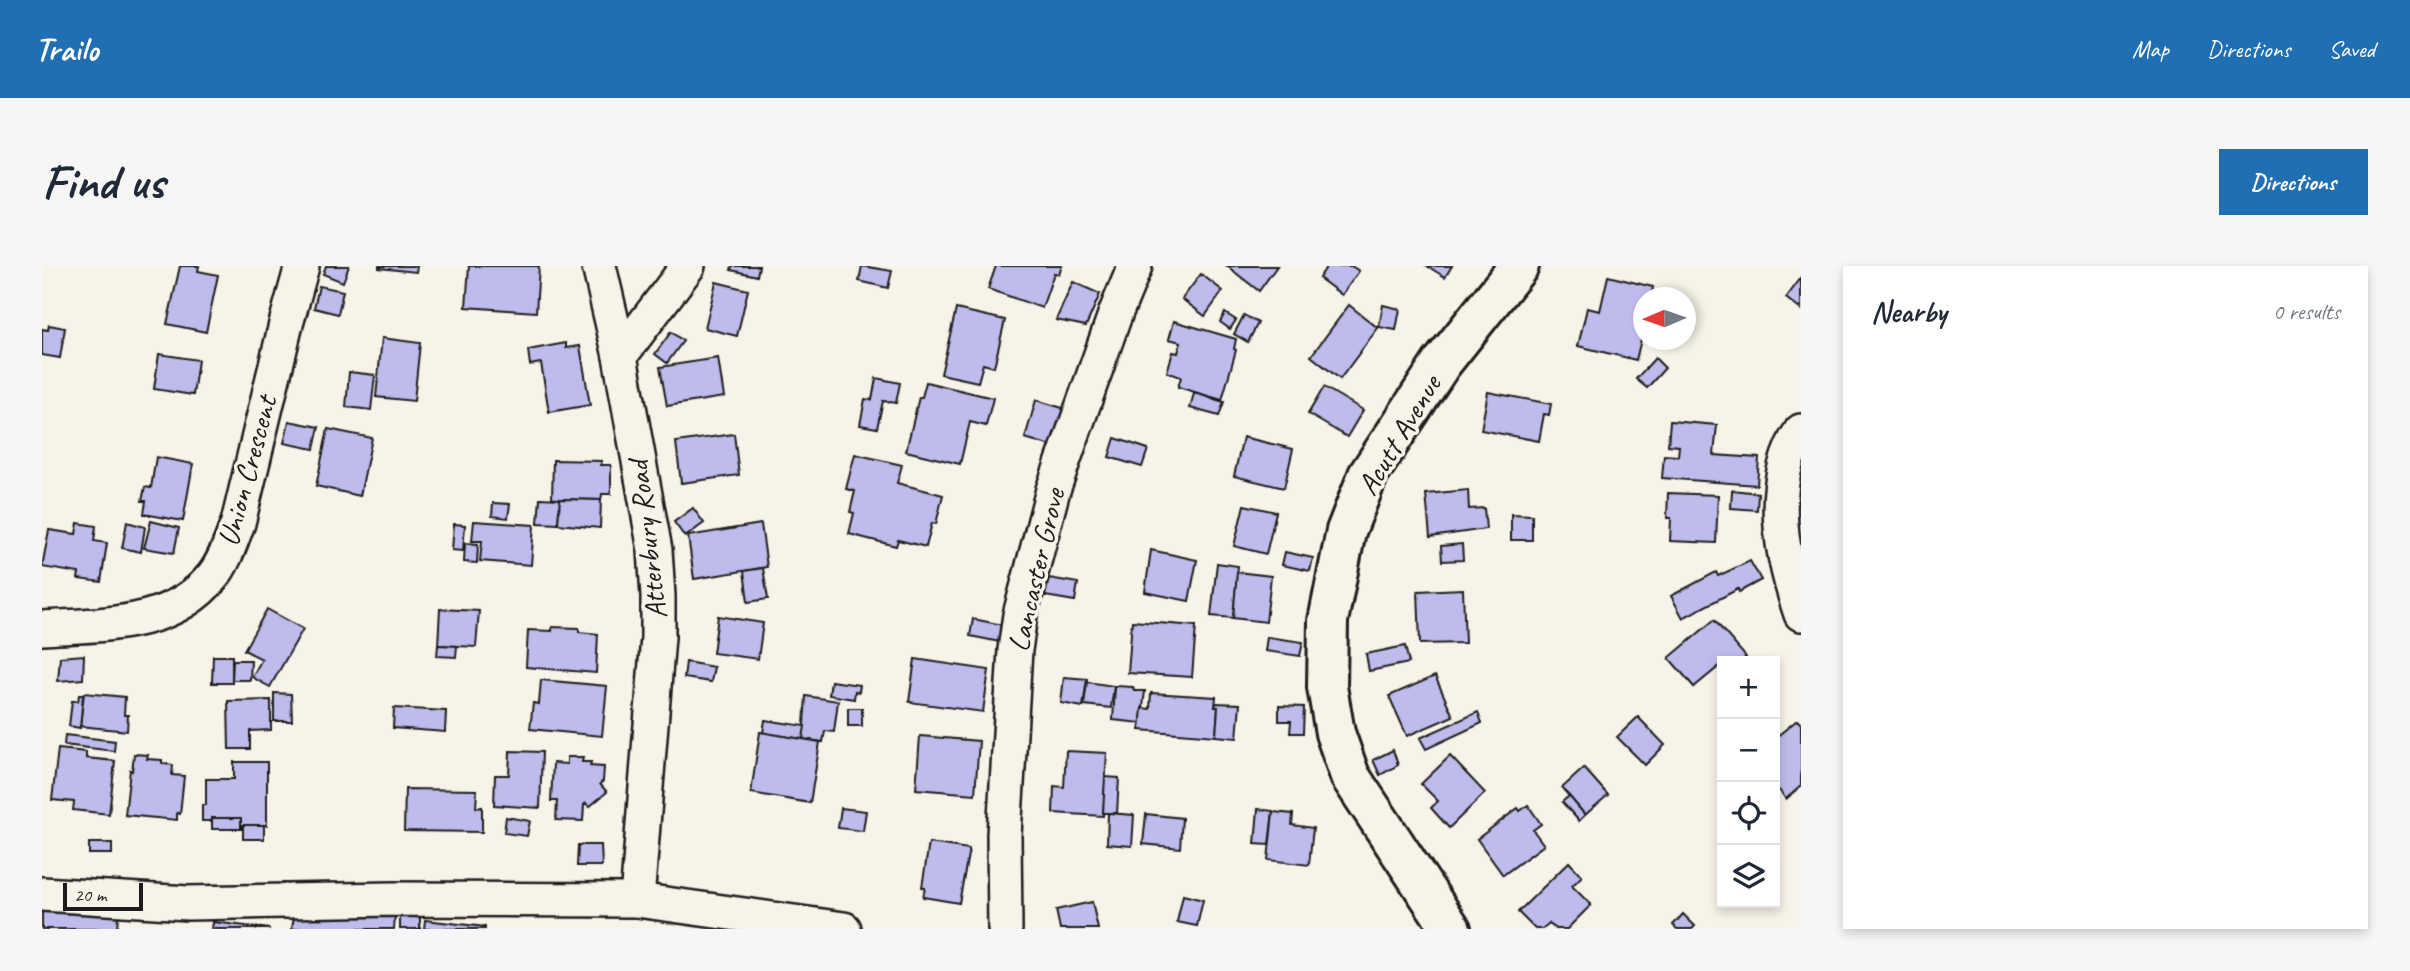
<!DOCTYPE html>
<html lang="en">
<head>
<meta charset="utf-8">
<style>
  :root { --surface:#fff; --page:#f6f6f7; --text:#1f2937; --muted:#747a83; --line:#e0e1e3; --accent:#1f6fb2 }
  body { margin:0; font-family:Caveat,sans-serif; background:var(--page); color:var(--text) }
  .controls { position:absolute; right:21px; bottom:21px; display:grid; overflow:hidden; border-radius:0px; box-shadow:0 4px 10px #0003 }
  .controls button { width:63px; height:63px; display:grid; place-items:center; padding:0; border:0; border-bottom:2px solid var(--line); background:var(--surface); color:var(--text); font:35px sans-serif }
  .compass { position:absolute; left:1591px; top:21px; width:63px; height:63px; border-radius:50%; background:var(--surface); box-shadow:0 4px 10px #0003; rotate:268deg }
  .scale { position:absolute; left:21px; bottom:18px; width:80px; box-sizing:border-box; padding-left:7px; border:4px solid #1c1c1c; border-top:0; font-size:19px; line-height:24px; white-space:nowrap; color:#1c1c1c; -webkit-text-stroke:5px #f7f3e8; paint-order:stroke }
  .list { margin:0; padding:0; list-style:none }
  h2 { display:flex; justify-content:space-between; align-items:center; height:91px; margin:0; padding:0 28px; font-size:30px }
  h2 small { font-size:23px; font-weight:400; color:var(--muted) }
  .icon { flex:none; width:38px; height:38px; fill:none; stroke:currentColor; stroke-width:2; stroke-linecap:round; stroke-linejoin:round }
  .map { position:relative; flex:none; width:1759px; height:663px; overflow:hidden; border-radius:0px }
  header { display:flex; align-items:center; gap:42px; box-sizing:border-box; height:98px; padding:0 35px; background:var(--accent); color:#fff }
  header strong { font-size:33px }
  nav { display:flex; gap:38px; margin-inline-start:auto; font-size:24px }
  .intro { display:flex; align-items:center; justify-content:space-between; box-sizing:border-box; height:168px; padding:0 42px }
  h1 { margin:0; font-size:49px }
  .button { padding:18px 32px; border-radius:0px; background:var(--accent); color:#fff; font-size:24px; font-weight:700 }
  main { display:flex; gap:42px; padding:0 42px }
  aside { flex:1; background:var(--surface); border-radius:0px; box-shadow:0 4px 10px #0003 }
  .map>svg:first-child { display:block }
  .building { fill:#bebbed; stroke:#1c1c1c; stroke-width:2 }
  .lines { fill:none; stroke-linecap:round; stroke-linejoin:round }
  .minor-casing { stroke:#1c1c1c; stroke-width:38 }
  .tertiary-casing { stroke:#1c1c1c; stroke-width:44 }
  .minor { stroke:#f7f3e8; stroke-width:33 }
  .tertiary { stroke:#f7f3e8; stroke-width:38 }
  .labels { text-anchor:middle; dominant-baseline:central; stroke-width:7; stroke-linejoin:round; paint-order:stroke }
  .street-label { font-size:30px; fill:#1c1c1c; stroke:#f7f3e8 }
</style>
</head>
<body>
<header>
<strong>Trailo</strong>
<nav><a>Map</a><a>Directions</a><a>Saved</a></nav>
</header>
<div class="intro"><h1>Find us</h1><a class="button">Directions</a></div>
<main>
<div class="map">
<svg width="1759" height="663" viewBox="0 0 1759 663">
  <rect width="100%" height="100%" fill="#f7f3e8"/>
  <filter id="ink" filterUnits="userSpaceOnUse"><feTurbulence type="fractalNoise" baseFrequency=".0143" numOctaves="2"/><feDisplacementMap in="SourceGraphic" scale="14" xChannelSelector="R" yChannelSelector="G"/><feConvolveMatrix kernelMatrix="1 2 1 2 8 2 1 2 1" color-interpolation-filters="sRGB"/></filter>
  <g filter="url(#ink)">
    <g class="building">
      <path d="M138,0H157L156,5L176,9L164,66L125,58Z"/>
      <path d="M284,0H307L301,16L281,8Z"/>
      <path d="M337,0H375L374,6L337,2Z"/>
      <path d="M427,0H497L494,46L424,41Z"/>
      <path d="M690,0H717L715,10L689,4Z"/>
      <path d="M820,0L850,5L846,22L817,15Z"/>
      <path d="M954,0H1020L1017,8L1012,7L1000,42L946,23Z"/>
      <path d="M1185,0H1235L1217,25Z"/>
      <path d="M1285,0H1309L1317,5L1300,29L1277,12Z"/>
      <path d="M1385,0H1410L1403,11Z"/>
      <path d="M1159,8L1181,25L1163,50L1140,33Z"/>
      <path d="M1566,10L1611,21L1609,32H1602V61L1594,94L1536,80L1545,42L1558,45Z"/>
      <path d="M1759,12V44L1744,32Z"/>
      <path d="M674,16L706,24L695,70L663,62Z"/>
      <path d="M1031,16L1058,28L1044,60L1014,54Z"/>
      <path d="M277,20L301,25L296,48L272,42Z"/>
      <path d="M1307,39L1336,62L1298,113L1269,90Z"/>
      <path d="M1341,39L1358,43L1354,64L1337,61Z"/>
      <path d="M914,43L963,54L952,101L941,98L936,116L899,108Z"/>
      <path d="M1183,47L1194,54L1188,63L1178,56Z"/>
      <path d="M1202,49L1216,57L1206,76L1192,68Z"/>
      <path d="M1132,55L1194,73L1192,83L1194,84L1180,134L1136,121L1139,111L1125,106L1131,86L1136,87L1139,76L1127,73Z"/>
      <path d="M7,59L23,62L18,92L0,89V63L6,64Z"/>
      <path d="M629,66L641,75L625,97L613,88Z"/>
      <path d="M340,72L378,77L372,135L334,131Z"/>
      <path d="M524,77V82L538,80L548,139L507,146L499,97L488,99L486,84Z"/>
      <path d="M117,88L156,94L151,129L112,123Z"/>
      <path d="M676,92L682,131L625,140L618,101Z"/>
      <path d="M1613,92L1623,102L1605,122L1594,113Z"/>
      <path d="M307,106L333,109L329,144L304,141Z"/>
      <path d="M834,112L858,117L854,137L841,135L835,162L818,159L823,133L830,134Z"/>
      <path d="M884,116L951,132L944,160L928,156L918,198L864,185L877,131H880Z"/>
      <path d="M1282,121L1321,144L1305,171L1266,148Z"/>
      <path d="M1446,126L1509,138L1507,149L1502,148L1497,175L1439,164Z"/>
      <path d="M1152,127L1182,136L1177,150L1148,142Z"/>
      <path d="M994,134L1027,144L1016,182L983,172Z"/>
      <path d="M247,155L277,161L272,183L242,177Z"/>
      <path d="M1628,155L1675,159L1672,189L1717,192L1715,219L1620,212L1622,189L1636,190L1637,180L1626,179Z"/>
      <path d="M286,163L330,172L318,230L274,220Z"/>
      <path d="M692,168L697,209L639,217L634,176Z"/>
      <path d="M1201,171L1251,183L1242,222L1192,210Z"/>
      <path d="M1073,172L1106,183L1100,201L1067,191Z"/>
      <path d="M813,188L860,199L855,217L901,229L894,258L890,257L884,281L856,274L854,280L807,268L812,247L808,246L813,225L804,223Z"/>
      <path d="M114,191L151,198L141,255L102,248L104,235H100L103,221L109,222Z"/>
      <path d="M511,194L560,195L559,199H569V228H560L559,234L510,233Z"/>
      <path d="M1426,224L1427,243L1442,242L1444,263L1388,271L1384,228Z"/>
      <path d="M1690,224L1716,227L1715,244L1689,242Z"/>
      <path d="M1626,227L1676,229L1674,277L1628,275L1629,252H1625Z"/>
      <path d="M498,232L518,233L516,258L496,257Z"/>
      <path d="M518,233L559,234L558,262L516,258Z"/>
      <path d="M451,237L468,238L466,252L450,250Z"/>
      <path d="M1202,239L1234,246L1224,288L1192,280Z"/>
      <path d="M651,242L662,257L643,271L632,256Z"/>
      <path d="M1469,248L1490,249V274H1469Z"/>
      <path d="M109,255L137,262L132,287L102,282Z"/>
      <path d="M432,255L492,259L489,299L438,295L440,275H430Z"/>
      <path d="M85,256L103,261L99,286L80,282Z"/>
      <path d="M36,257L54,260L52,275L65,277L59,316L36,313L37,307L0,301L7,264L34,268Z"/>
      <path d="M412,258L423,259L421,285L410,284Z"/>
      <path d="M719,258L725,301L652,313L646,270Z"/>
      <path d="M423,277L436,278L435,297L422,296Z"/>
      <path d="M1420,278L1421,294L1400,295L1399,280Z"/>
      <path d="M1109,284L1155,294L1147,335L1103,326Z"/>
      <path d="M1243,286L1271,292L1268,305L1240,299Z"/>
      <path d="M1708,295L1719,314L1697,326L1696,323L1641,352L1629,330L1674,306L1676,310Z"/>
      <path d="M1175,297L1196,300L1191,352L1169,350Z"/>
      <path d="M721,302L726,333L706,336L702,305Z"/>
      <path d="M1195,306L1229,310L1224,356L1191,352Z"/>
      <path d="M1007,312L1036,317L1033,335L1003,330Z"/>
      <path d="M1421,323L1423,377L1378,378L1376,325Z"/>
      <path d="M225,343L261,363L228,421L210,411L220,393L202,384Z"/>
      <path d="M398,343L437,345L434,381L396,379Z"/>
      <path d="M676,350L721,357L716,393L671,387Z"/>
      <path d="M931,353L961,359L958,376L928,370Z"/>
      <path d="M1672,354L1704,391L1699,395H1680V398L1652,421L1627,392Z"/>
      <path d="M1090,355L1154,360L1150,411L1086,407Z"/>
      <path d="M510,361L537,362V366L556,368L554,407L484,401L486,364L510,365Z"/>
      <path d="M1225,371L1261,376L1258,390L1223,385Z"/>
      <path d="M396,379L415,380L414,391L395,390Z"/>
      <path d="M1363,380L1367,397L1327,405L1324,388Z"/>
      <path d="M42,389L41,413L16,415L18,391Z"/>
      <path d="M171,390H190V417H170Z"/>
      <path d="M873,393L947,404L941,446L867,436Z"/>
      <path d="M191,394H209L208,414H190Z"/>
      <path d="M644,396L672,401L669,416L642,412Z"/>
      <path d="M1393,410L1411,450L1365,470L1347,430Z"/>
      <path d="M1022,411L1045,413L1041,441L1019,437Z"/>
      <path d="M499,414L565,420L560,470L488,463L491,437L497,438Z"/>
      <path d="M789,415L818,419L817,426L813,425L812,433L787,429Z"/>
      <path d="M1045,416L1072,420L1069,442L1042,439Z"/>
      <path d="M1073,420L1091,421L1092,425H1103L1099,457L1071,454Z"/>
      <path d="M42,427L83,431L82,449H86L85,465L38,460Z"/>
      <path d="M232,427L249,428L250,455H232Z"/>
      <path d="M1109,427L1174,431L1173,441H1176L1174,470L1098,464L1100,442L1108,443Z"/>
      <path d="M37,429H41L38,462L27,460L30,435H36Z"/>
      <path d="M764,430L796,435L792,466L783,465L781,476L761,473Z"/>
      <path d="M229,434V464L208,465V483H187L186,435Z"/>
      <path d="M1174,437L1198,438L1195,472L1174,470L1176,441H1173Z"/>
      <path d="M1237,440L1262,441L1261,467H1248L1249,455H1237Z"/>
      <path d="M352,442L404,445L403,466L351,462Z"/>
      <rect x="806" y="442" width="14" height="18"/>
      <path d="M1436,446L1440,457L1384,483L1378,472Z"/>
      <path d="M1596,451L1623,479L1603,499L1575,471Z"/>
      <path d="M723,454L763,460L761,473L721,467Z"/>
      <path d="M1755,454L1759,458V520L1744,533L1733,519V472Z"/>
      <path d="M718,466L778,476L768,537L709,527Z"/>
      <path d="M23,469L73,475L72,485L22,479Z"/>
      <path d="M878,470L937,475L933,528L874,523Z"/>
      <path d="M16,483L44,486V492L73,495L67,548L31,544L32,536L10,534Z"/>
      <path d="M1351,484L1356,499L1338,509L1331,494Z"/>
      <path d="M468,485L500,486L498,542L452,539L453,509H467Z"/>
      <path d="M1024,485L1065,487L1061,550L1011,547L1012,520L1022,521Z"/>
      <path d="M92,488L106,489L105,493L120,494V497L131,499L130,509L142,510L138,548L135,547V554L83,549L88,504L90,505Z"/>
      <path d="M1408,490L1443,527L1407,562L1389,542L1396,535L1379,518Z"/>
      <path d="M525,491H541L540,496H549L548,500L562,501L561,515L558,518L565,526L547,541L544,537L542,539L541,555L514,554L515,535H509L511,497L525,498Z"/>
      <path d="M192,496H225V559H199V552H170V555H160V539H164V513H192Z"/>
      <path d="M1542,502L1566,529L1543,549L1520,522Z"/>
      <path d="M1063,511L1077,512L1075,547H1061Z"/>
      <path d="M363,523L435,524L434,542L440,541V566L362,565Z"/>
      <path d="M1527,530L1543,549L1537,555L1520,536Z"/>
      <path d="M1486,539L1499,558L1491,564L1502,579L1461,609L1435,573L1476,542L1478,545Z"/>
      <path d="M799,542L824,545L821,565L796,562Z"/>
      <path d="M1216,543L1231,545L1227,579L1213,578Z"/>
      <path d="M1231,546L1251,548L1250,559L1271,562L1267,599L1226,594Z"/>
      <path d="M1066,547L1092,549L1090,580L1065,578Z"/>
      <path d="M1104,548L1140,552L1138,582L1101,578Z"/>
      <path d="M464,551L488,555L485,570L462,567Z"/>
      <rect x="170" y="552" width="29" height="11"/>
      <rect x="201" y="559" width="21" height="14"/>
      <rect x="47" y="577" width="23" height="11"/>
      <path d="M887,577L927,583L917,637L881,631L883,622L880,621Z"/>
      <path d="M536,579H559L560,600H535Z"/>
      <path d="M1527,596L1540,610L1530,620L1549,639L1525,663H1513L1507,657L1500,663H1493L1476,646Z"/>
      <path d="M1141,629L1161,634L1155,660L1135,656Z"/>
      <path d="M1050,636L1056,663H1018L1014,644Z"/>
      <path d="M0,645L76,650L75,663H0Z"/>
      <path d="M1641,648L1653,660L1650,663H1635L1631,659Z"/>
      <path d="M252,650H353L352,663H250Z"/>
      <rect x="358" y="651" width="20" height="12"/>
      <path d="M383,654L443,661V663H382Z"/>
      <path d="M171,656L228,663H170Z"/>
    </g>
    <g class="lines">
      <defs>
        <g id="minor">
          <path d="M557,0L578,90L613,284L616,330V371L595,634"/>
          <path d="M578,90L646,0"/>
          <path d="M1759,165C1724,217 1740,293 1759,348"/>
          <path d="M0,362C59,358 129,362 171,310C183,295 189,275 196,257L244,58L260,0"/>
          <path d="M0,628L146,637L351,633L595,634L802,663"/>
          <path d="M963,663L962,569L973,384L978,349L1011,224L1074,46L1093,0"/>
        </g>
        <path id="tertiary" d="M1409,663L1308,510L1293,467L1285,421L1286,355L1304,265L1326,209L1399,98L1477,0"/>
      </defs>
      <use href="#minor" class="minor-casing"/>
      <use href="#tertiary" class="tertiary-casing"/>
      <use href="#minor" class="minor"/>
      <use href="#tertiary" class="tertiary"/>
    </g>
  </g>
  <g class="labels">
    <g class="street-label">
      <text transform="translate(1357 169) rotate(-59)">Acutt Avenue</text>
      <text transform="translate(205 205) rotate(-75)">Union Crescent</text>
      <text transform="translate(605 274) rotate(-97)">Atterbury Road</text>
      <text transform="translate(994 304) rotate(-77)">Lancaster Grove</text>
    </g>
  </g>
</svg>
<div class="controls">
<button>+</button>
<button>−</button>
<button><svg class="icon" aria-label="locate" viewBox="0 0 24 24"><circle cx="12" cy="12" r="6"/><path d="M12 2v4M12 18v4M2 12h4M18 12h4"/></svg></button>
<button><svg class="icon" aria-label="layers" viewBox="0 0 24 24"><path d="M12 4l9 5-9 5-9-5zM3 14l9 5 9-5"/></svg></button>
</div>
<svg class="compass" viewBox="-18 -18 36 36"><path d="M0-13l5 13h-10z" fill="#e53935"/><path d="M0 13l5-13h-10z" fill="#747a83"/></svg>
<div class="scale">20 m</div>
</div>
<aside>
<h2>Nearby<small>0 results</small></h2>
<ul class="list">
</ul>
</aside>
</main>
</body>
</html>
